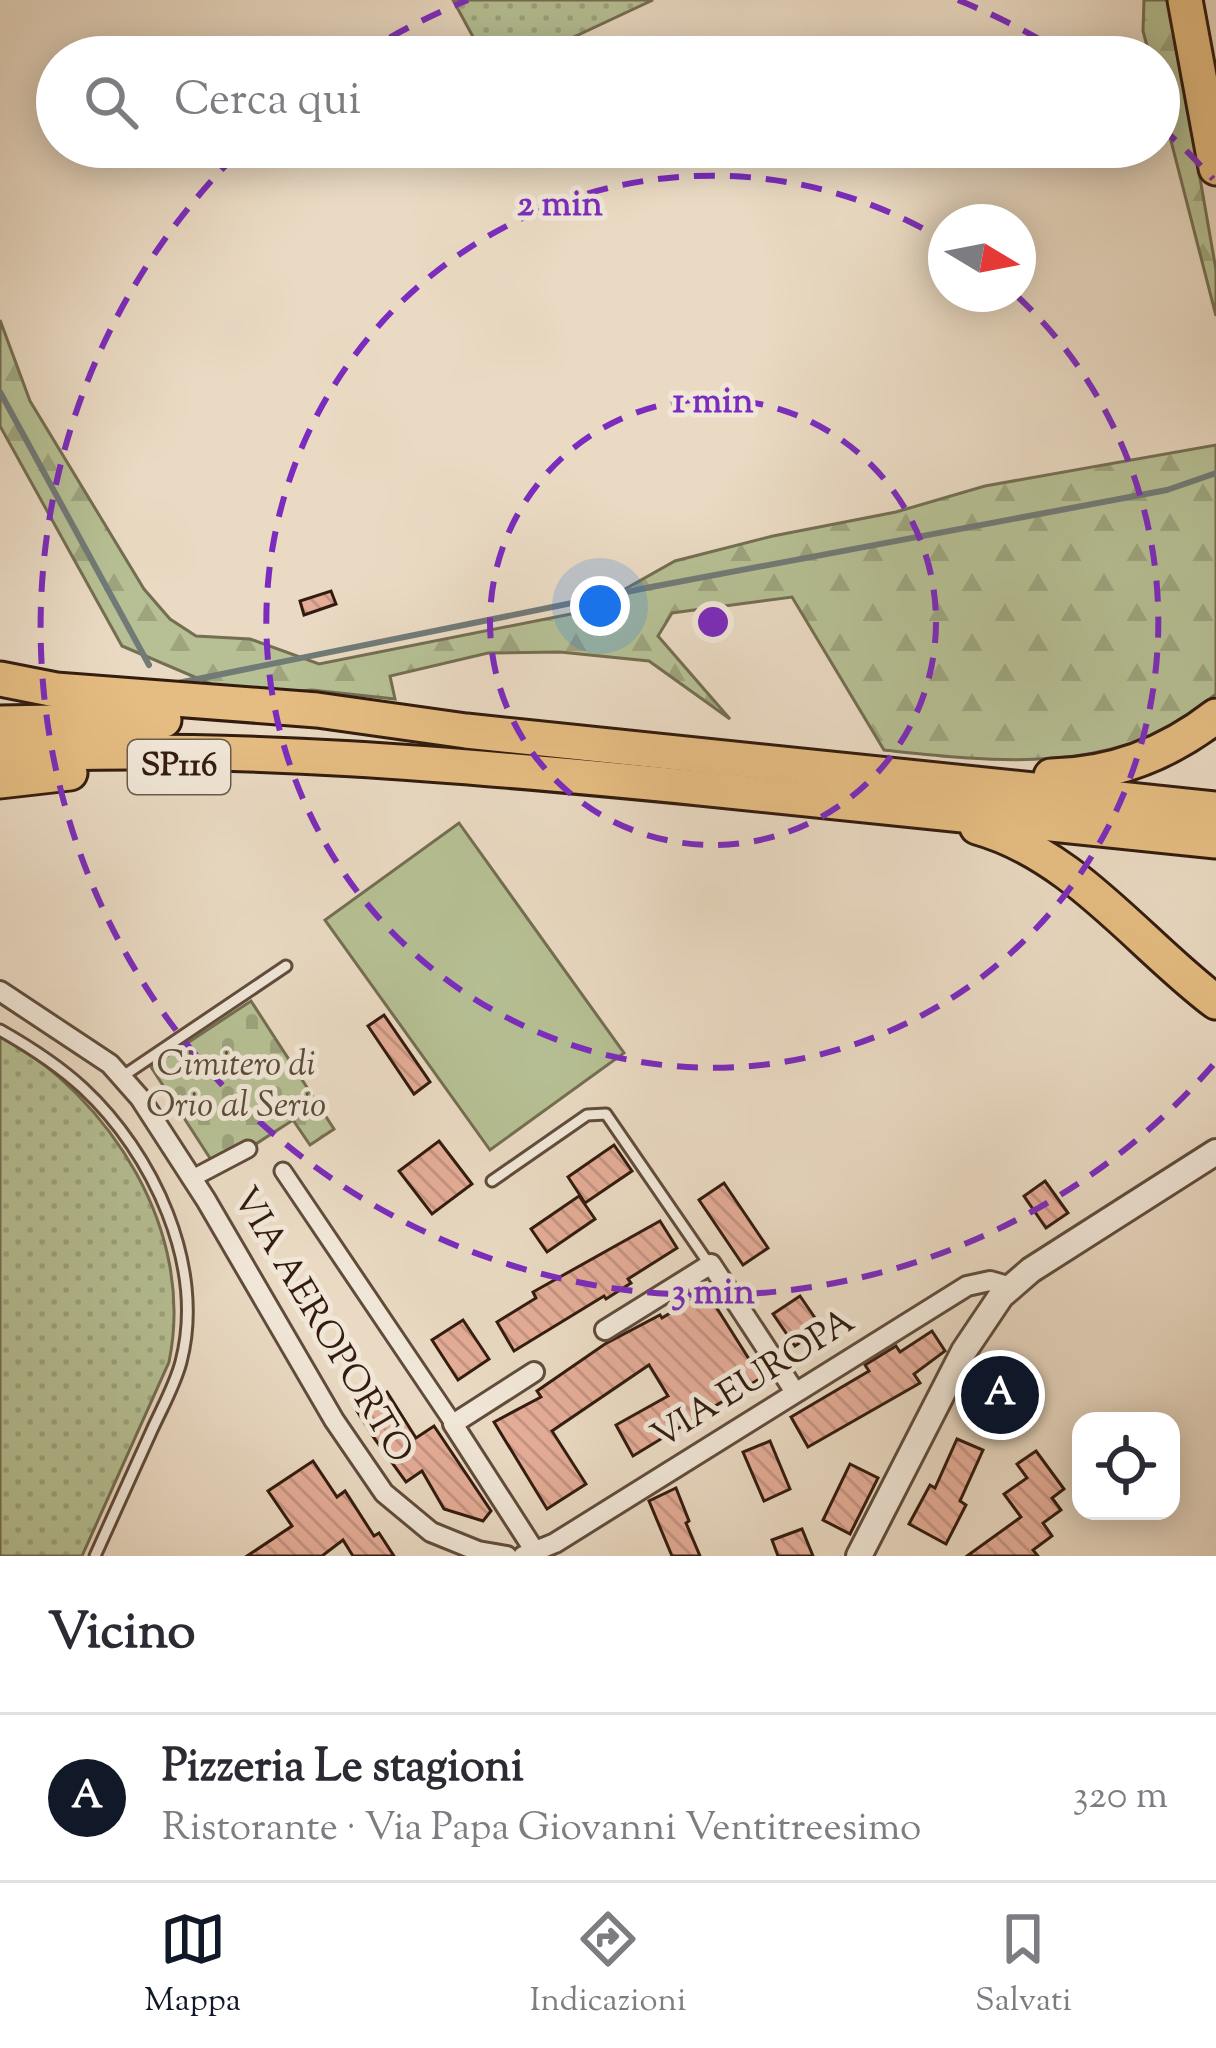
<!DOCTYPE html>
<html lang="it">
<head>
<meta charset="utf-8">
<style>
  :root { --surface:#fff; --page:#f2f2f3; --text:#2b2b33; --muted:#7c7c81; --line:#e1e1e2; --accent:#111827 }
  body { margin:0; font-family:"Sorts Mill Goudy",serif; background:var(--page); color:var(--text) }
  .controls { position:absolute; right:36px; bottom:36px; display:grid; overflow:hidden; border-radius:24px; box-shadow:0 6px 30px #0003 }
  .controls button { width:108px; height:108px; display:grid; place-items:center; padding:0; border:0; border-bottom:3px solid var(--line); background:var(--surface); color:var(--text); font:60px sans-serif }
  .compass { position:absolute; left:928px; top:204px; width:108px; height:108px; border-radius:50%; background:var(--surface); box-shadow:0 6px 30px #0003; rotate:100deg }
  .you { position:absolute; left:600px; top:606px; width:42px; height:42px; margin:-30px; border:9px solid #fff; border-radius:50%; background:#1a73e8; box-shadow:0 0 0 18px #1a73e833 }
  .badge { display:grid; place-items:center; width:78px; height:78px; border-radius:50%; background:var(--accent); color:#fff; font-size:39px; font-weight:700 }
  .pin { position:absolute; translate:-50% -50%; border:6px solid #fff; box-shadow:0 3px 12px #0006 }
  .list { margin:0; padding:0; list-style:none }
  h2 { display:flex; justify-content:space-between; align-items:center; height:156px; margin:0; padding:0 48px; font-size:51px }
  h2 small { font-size:39px; font-weight:400; color:var(--muted) }
  .list li { display:grid; grid-template-columns:78px 1fr auto; gap:36px; align-items:center; box-sizing:border-box; height:168px; padding:0 48px; border-top:3px solid var(--line) }
  .list b { display:block; font-size:45px; white-space:nowrap }
  .list p { margin:0; font-size:39px; white-space:nowrap; color:var(--muted) }
  .list em { font-size:39px; font-style:normal; color:var(--muted) }
  .icon { flex:none; width:66px; height:66px; fill:none; stroke:currentColor; stroke-width:2; stroke-linecap:round; stroke-linejoin:round }
  .map { position:relative; flex:none; width:1216px; height:1556px; overflow:hidden }
  .search { position:absolute; background:var(--surface); box-shadow:0 6px 30px #0003; left:36px; right:36px; top:36px; height:132px; display:flex; align-items:center; gap:30px; box-sizing:border-box; padding:0 42px; border-radius:66px; color:var(--muted); font-size:45px }
  .sheet { height:324px; background:var(--surface) }
  nav { display:flex; justify-content:space-around; align-items:center; box-sizing:border-box; height:168px; border-top:3px solid var(--line); background:var(--surface); font-size:33px; color:var(--muted) }
  nav a { display:grid; justify-items:center; gap:6px }
  nav .on { color:var(--accent) }
  .map>svg:first-child { display:block }
  .grass { fill:url(#grass-dots); stroke:#746e52; stroke-width:3 }
  .forest { fill:url(#forest-firs); stroke:#746e52; stroke-width:3 }
  .cemetery { fill:url(#cemetery-stones); stroke:#746e52; stroke-width:3 }
  .pitch { fill:#b6c094; stroke:#746e52; stroke-width:3 }
  .lines { fill:none; stroke-linecap:round; stroke-linejoin:round }
  .stream { stroke:#717a77; stroke-width:6 }
  .building { fill:url(#building-back-hatch); stroke:#331c0f; stroke-width:3 }
  .service-casing { stroke:#614c3c; stroke-width:15 }
  .pedestrian-casing { stroke:#614c3c; stroke-width:21 }
  .minor-casing { stroke:#614c3c; stroke-width:24 }
  .tertiary-casing { stroke:#614c3c; stroke-width:30 }
  .trunk-casing { stroke:#331c0f; stroke-width:39 }
  .service { stroke:#f1e7d8; stroke-width:9 }
  .pedestrian { stroke:#f1e7d8; stroke-width:15 }
  .minor { stroke:#f1e7d8; stroke-width:18 }
  .tertiary { stroke:#f1e7d8; stroke-width:24 }
  .trunk { stroke:#e5bd82; stroke-width:33 }
  .ring { fill:none; stroke:#7b2cbf; stroke-width:6; stroke-dasharray:21 15 }
  .labels { text-anchor:middle; dominant-baseline:central; stroke-width:10; stroke-linejoin:round; paint-order:stroke }
  .shield { fill:#f1e7d8; stroke:#6c594b; stroke-width:3 }
  .shield-label { font-size:33px; font-weight:bold; fill:#331c0f }
  .park-label { font-size:36px; font-style:italic; fill:#5a4d37; stroke:#f1e7d8 }
  .street-label { font-size:36px; fill:#331c0f; stroke:#f1e7d8 }
  .centre { fill:#7b2cbf; stroke:#f1e7d8; stroke-width:6 }
  .ring-label { font-size:36px; text-anchor:middle; font-weight:bold; fill:#7b2cbf; stroke:#f1e7d8; stroke-width:10; stroke-linejoin:round; paint-order:stroke }
</style>
</head>
<body>
<div class="map">
<svg width="1216" height="1556" viewBox="0 0 1216 1556">
  <defs>
    <pattern id="grass-dots" width="8" height="8" patternUnits="userSpaceOnUse" patternTransform="scale(3)"><rect width="8" height="8" fill="#b6c094"/><path d="M2 2h.1M6 6h.1" fill="none" stroke="#9da47e" stroke-width="1.8" stroke-linecap="round"/></pattern>
    <pattern id="forest-firs" width="22" height="20" patternUnits="userSpaceOnUse" patternTransform="scale(3)"><rect width="22" height="20" fill="#b6c094"/><path d="M5 1l3.5 6h-7zM16 11l3.5 6h-7z" fill="#9da47e"/></pattern>
    <pattern id="cemetery-stones" width="16" height="16" patternUnits="userSpaceOnUse" patternTransform="scale(3)"><rect width="16" height="16" fill="#b6c094"/><path d="M2 7V4a2 2 0 0 1 4 0v3zM10 15v-3a2 2 0 0 1 4 0v3z" fill="#9da47e"/></pattern>
    <pattern id="building-back-hatch" width="6" height="6" patternUnits="userSpaceOnUse" patternTransform="scale(3)"><rect width="6" height="6" fill="#e5ad98"/><path d="M-1 5l2 2M0 0l6 6M5-1l2 2" fill="none" stroke="#c59482"/></pattern>
  </defs>
  <rect width="100%" height="100%" fill="#eadac3"/>
  <filter id="stains"><feTurbulence type="fractalNoise" baseFrequency=".00167" numOctaves="4"/><feColorMatrix values="0 0 0 0 .2 0 0 0 0 .09 0 0 0 0 .02 0 0 0 .5 -.17"/></filter>
  <radialGradient id="worn" r=".72"><stop offset=".6" stop-color="#630" stop-opacity="0"/><stop offset="1" stop-color="#630" stop-opacity=".3"/></radialGradient>
  <g class="grass">
    <path d="M453,0H653L531,57H484Z"/>
    <path d="M0,1034C111,1099 196,1231 169,1362L82,1556H0Z"/>
  </g>
  <g class="forest">
    <path d="M1144,0H1169L1216,270V316L1159,94V57H1150L1143,31Z"/>
    <path d="M0,320L30,401L144,589L170,619L196,636L250,639L319,664L586,611L675,561L773,536L896,512L985,486L1216,445V694C1201,705 1186,719 1170,727C1081,773 979,760 884,750L792,597L672,613L658,636L730,719L649,661L560,652L488,653L390,676L395,699L312,690L278,693L218,687L122,646L0,426Z"/>
  </g>
  <path class="cemetery" d="M251,1001L334,1129L310,1145L293,1120L217,1169L151,1067Z"/>
  <path class="pitch" d="M459,823L624,1053L490,1150L325,920Z"/>
  <g class="lines">
    <g class="stream">
      <path d="M0,392L149,665"/>
      <path d="M173,684L646,588L1167,490L1216,473"/>
    </g>
  </g>
  <g class="building">
    <path d="M331,591L336,604L304,615L300,601Z"/>
    <path d="M384,1015L430,1082L414,1094L368,1026Z"/>
    <path d="M439,1141L472,1184L432,1214L399,1171Z"/>
    <path d="M614,1145L632,1171L585,1203L568,1177Z"/>
    <path d="M1045,1181L1068,1213L1046,1228L1024,1196Z"/>
    <path d="M724,1183L768,1248L743,1265L699,1200Z"/>
    <path d="M579,1196L595,1219L547,1252L531,1229Z"/>
    <path d="M660,1221L677,1248L628,1279L631,1283L606,1299L604,1296L514,1351L497,1322L536,1298L533,1292Z"/>
    <path d="M706,1291L761,1378L633,1456L616,1425L668,1396L649,1365L552,1431L586,1484L547,1509L494,1422L541,1397L537,1391L605,1344L660,1315L662,1318Z"/>
    <path d="M800,1296L822,1328L795,1346L773,1314Z"/>
    <path d="M463,1320L489,1359L458,1380L432,1340Z"/>
    <path d="M932,1331L945,1351L914,1374L920,1383L808,1447L791,1417L869,1371L865,1365L896,1346L900,1352Z"/>
    <path d="M992,1364L1030,1384L1007,1426L970,1406Z"/>
    <path d="M387,1392L416,1438L434,1426L491,1511L483,1521L444,1509L422,1471L406,1482L374,1438L357,1411Z"/>
    <path d="M957,1439L983,1450L960,1501L966,1505L946,1544L909,1524L930,1485L935,1488Z"/>
    <path d="M770,1441L790,1489L764,1501L743,1452Z"/>
    <path d="M1036,1451L1064,1489L1052,1498L1061,1510L1043,1523L1052,1536L1033,1550L1038,1556H967L1021,1517L1004,1494L1027,1478L1017,1464Z"/>
    <path d="M313,1461L337,1497L345,1491L374,1536L379,1533L394,1556H353L343,1540L322,1556H247L292,1526L268,1491Z"/>
    <path d="M850,1464L878,1478L850,1534L823,1520Z"/>
    <path d="M676,1488L689,1521L686,1523L700,1556H672L649,1501Z"/>
    <path d="M802,1529L813,1556H778L772,1540Z"/>
  </g>
  <g class="lines">
    <defs>
      <g id="service">
        <path d="M0,1030C30,1047 57,1064 83,1088C153,1153 206,1266 181,1362C175,1385 162,1408 152,1430C133,1472 114,1514 95,1556"/>
        <path d="M123,1076L286,966"/>
        <path d="M492,1181L587,1115L606,1114L709,1264"/>
      </g>
      <g id="pedestrian">
        <path d="M283,1171L453,1423"/>
        <path d="M191,1179L248,1149"/>
      </g>
      <g id="minor">
        <path d="M0,991L110,1064L140,1098L206,1200L334,1420L384,1493L431,1532L478,1551L507,1556"/>
        <path d="M605,1330L711,1264L795,1392"/>
        <path d="M534,1372L453,1424L536,1553"/>
        <path d="M523,1556L555,1543L967,1286L990,1281L1011,1287"/>
      </g>
      <path id="tertiary" d="M859,1556L964,1351L1001,1296L1031,1270L1216,1152"/>
      <g id="trunk">
        <path d="M1185,0L1216,168"/>
        <path d="M0,679L56,690L317,710L466,731L1216,809"/>
        <path d="M0,723L164,720"/>
        <path d="M0,755C235,744 466,765 700,788C872,806 1044,823 1216,841"/>
        <path d="M1051,776C1113,775 1167,754 1216,716"/>
        <path d="M0,781L70,773"/>
        <path d="M977,827C1074,854 1139,944 1216,1002"/>
      </g>
    </defs>
    <use href="#service" class="service-casing"/>
    <use href="#pedestrian" class="pedestrian-casing"/>
    <use href="#minor" class="minor-casing"/>
    <use href="#tertiary" class="tertiary-casing"/>
    <use href="#trunk" class="trunk-casing"/>
    <use href="#service" class="service"/>
    <use href="#pedestrian" class="pedestrian"/>
    <use href="#minor" class="minor"/>
    <use href="#tertiary" class="tertiary"/>
    <use href="#trunk" class="trunk"/>
  </g>
  <g class="ring">
    <circle cx="713" cy="622" r="223"/>
    <path d="M1017 296A446 446 0 1 1 943 240"/>
    <path d="M1213 1065A668 668 0 1 1 241 150M359 56A668 668 0 0 1 468 0M958 0A668 668 0 0 1 1067 56M1160 126A668 668 0 0 1 1213 179"/>
  </g>
  <g class="labels">
    <rect class="shield" x="128" y="740" width="102" height="54" rx="9"/>
    <g class="shield-label">
      <text x="179" y="767">SP116</text>
    </g>
    <g class="park-label">
      <text x="236" y="1066">Cimitero di<tspan x="236" dy="41">Orio al Serio</tspan></text>
    </g>
    <g class="street-label">
      <text transform="translate(321 1326) rotate(59)">VIA AEROPORTO</text>
      <text transform="translate(754 1380) rotate(-32)">VIA EUROPA</text>
    </g>
  </g>
  <circle cx="713" cy="622" r="18" class="centre"/>
  <g class="ring-label">
    <text x="560" y="215">2 min</text>
    <text x="713" y="412">1 min</text>
    <text x="713" y="1303">3 min</text>
  </g>
  <rect width="100%" height="100%" filter="url(#stains)"/>
  <rect width="100%" height="100%" fill="url(#worn)"/>
</svg>
<div class="controls">
<button><svg class="icon" aria-label="locate" viewBox="0 0 24 24"><circle cx="12" cy="12" r="6"/><path d="M12 2v4M12 18v4M2 12h4M18 12h4"/></svg></button>
</div>
<svg class="compass" viewBox="-18 -18 36 36"><path d="M0-13l5 13h-10z" fill="#e53935"/><path d="M0 13l5-13h-10z" fill="#7c7c81"/></svg>
<div class="you"></div>
<div class="pin badge" style="left:1000px;top:1395px">A</div>
<div class="search"><svg class="icon" aria-label="search" viewBox="0 0 24 24"><circle cx="10" cy="10" r="6"/><path d="M15 15l6 6"/></svg>Cerca qui</div>
</div>
<section class="sheet">
<h2>Vicino<small></small></h2>
<ul class="list">
<li><span class="badge">A</span><div><b>Pizzeria Le stagioni</b><p>Ristorante · Via Papa Giovanni Ventitreesimo</p></div><em>320 m</em></li>
</ul>
</section>
<nav>
<a class="on"><svg class="icon" aria-label="map" viewBox="0 0 24 24"><path d="M3 6l6-2 6 2 6-2v14l-6 2-6-2-6 2zM9 4v14M15 6v14"/></svg>Mappa</a>
<a><svg class="icon" aria-label="directions" viewBox="0 0 24 24"><path d="M12 3l9 9-9 9-9-9zM9 14v-3h6M13 9l2 2-2 2"/></svg>Indicazioni</a>
<a><svg class="icon" aria-label="saved" viewBox="0 0 24 24"><path d="M7 4h10v16l-5-4-5 4z"/></svg>Salvati</a>
</nav>
</body>
</html>
